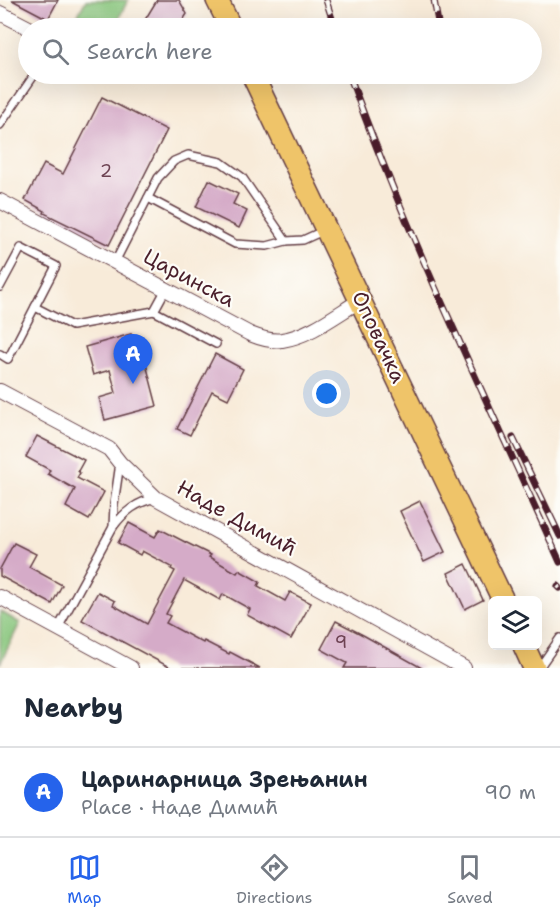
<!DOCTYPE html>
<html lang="en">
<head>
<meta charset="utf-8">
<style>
  :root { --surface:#fff; --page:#f2f2f3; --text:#1f2937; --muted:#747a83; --line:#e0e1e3; --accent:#2563eb }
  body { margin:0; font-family:"Shantell Sans",sans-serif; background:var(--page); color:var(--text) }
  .controls { position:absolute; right:18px; bottom:18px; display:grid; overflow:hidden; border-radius:9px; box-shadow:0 6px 24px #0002 }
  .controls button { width:54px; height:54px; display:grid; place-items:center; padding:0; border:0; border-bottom:2px solid var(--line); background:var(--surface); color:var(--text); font:30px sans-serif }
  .you { position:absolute; left:327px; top:394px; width:21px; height:21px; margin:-15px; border:4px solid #fff; border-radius:50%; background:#1a73e8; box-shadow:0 0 0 9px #1a73e833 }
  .badge { display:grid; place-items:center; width:39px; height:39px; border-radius:50%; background:var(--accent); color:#fff; font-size:20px; font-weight:700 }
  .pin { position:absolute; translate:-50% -50px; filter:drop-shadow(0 2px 3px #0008) }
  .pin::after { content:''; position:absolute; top:32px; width:21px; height:18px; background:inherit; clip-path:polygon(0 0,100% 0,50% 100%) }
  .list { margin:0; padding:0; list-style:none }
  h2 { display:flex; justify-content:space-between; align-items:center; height:78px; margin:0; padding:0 24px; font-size:26px }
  h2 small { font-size:20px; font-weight:400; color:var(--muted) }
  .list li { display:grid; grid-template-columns:39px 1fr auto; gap:18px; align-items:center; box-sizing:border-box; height:90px; padding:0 24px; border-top:2px solid var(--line) }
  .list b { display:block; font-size:22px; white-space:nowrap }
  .list p { margin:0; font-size:20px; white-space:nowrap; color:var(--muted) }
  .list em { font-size:20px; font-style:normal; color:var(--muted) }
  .icon { flex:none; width:33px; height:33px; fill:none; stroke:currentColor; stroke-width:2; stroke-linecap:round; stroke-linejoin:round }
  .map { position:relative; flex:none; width:560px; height:668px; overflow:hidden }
  .search { position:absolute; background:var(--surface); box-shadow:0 6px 24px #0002; left:18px; right:18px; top:18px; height:66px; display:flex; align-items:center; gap:15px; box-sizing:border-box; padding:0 21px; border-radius:33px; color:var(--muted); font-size:22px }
  .sheet { height:168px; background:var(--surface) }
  nav { display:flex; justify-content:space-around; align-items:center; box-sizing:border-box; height:84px; border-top:2px solid var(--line); background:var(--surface); font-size:16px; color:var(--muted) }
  nav a { display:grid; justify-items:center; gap:3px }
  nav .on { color:var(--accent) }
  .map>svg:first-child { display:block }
  .green { fill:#87c57b; stroke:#687253; stroke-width:1.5 }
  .building { fill:#d5abc8 }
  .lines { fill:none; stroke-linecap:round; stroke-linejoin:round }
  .service-casing { stroke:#643e45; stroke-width:10 }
  .minor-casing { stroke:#643e45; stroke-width:16 }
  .primary-casing { stroke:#643e45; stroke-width:24 }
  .service { stroke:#fff; stroke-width:7 }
  .minor { stroke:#fff; stroke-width:14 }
  .primary { stroke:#efc469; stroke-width:21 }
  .rail-casing { stroke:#4a1f2b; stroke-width:7 }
  .rail { stroke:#fdfcf7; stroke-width:4.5; stroke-dasharray:14; stroke-linecap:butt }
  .labels { text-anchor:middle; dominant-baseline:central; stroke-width:4.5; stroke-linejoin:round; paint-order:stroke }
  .number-label { font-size:18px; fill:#6d4252 }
  .street-label { font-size:21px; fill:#4a1f2b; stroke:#fdfcf7 }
</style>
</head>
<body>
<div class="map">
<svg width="560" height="668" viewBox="0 0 560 668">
  <rect width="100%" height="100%" fill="#fdfcf7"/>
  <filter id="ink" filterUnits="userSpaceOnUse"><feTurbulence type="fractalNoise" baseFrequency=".0167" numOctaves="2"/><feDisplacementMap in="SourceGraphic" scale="12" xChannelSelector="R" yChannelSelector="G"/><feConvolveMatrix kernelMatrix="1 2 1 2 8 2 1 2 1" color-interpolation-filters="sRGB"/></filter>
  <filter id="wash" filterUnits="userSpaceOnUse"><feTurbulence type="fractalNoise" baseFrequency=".008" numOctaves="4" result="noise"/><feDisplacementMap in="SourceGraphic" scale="24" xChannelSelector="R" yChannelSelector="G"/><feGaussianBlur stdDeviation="1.35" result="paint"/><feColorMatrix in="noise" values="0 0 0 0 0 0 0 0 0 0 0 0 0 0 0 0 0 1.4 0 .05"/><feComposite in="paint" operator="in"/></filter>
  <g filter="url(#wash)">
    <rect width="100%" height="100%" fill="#f8ebd9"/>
    <g class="green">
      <path d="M86,0H128L114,28H71Z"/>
      <path d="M0,611L20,623L0,664Z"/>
    </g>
    <g id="blocks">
      <g class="building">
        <path d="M12,0H58L48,19Z"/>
        <path d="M157,0H179L187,14L178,28H140Z"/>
        <path d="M102,97L167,130L109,245L44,213L45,211L25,200L44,164L63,174Z"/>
        <path d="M209,180L238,194L233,204L247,211L239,228L196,207Z"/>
        <path d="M131,334L138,362L145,360L157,406L105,420L99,398L116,393L110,370L93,375L85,347Z"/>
        <path d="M215,354L243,369L228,399L212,391L190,435L177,429Z"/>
        <path d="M37,436L84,460L78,471L80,473L77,478L104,492L89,520L66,507L75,489L48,474L50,470L26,457Z"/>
        <path d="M420,501L445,552L424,562L400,511Z"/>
        <path d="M129,523L155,537L160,529L185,542L211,555L209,557L237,573L239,570L260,582L258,586L285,601L290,592L311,603L291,639L247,615L250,609L223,594L220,600L184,580L166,614L170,616L166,623L203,643L204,641L229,654L230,652L260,668H171L82,620L98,592L115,601L113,605L147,624L175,571L171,569L172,567L142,551L140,555L118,543Z"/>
        <path d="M14,543L36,554L29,567L62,585L52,604L0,576V569Z"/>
        <path d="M466,564L483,600L465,609L448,573Z"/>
        <path d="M336,621L363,635L422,668H344L347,663L321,649Z"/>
      </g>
    </g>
  </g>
  <g filter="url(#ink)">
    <use href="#blocks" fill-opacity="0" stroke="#643e45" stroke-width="1.5"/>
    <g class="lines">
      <defs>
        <g id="service">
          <path d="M0,125L35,74"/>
          <path d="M148,198L235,244L267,246L286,241"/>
          <path d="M115,262L158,178L174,161L188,155L221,162L242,177L286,241L303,240L325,230"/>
          <path d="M0,287L21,248L56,266L8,359L0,354"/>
          <path d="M166,289L154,311L216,344"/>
          <path d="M35,307L72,326L154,311"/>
          <path d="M113,527C125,511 137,502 156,498"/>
          <path d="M58,628L113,527L114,504L120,463"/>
          <path d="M539,668L560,638"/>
        </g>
        <g id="minor">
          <path d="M0,13L29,28"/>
          <path d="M0,201L250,334C260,338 272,342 282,340C310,336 337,314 361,300"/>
          <path d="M0,391L109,449L120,463L156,498L464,668"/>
          <path d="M0,597L131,668"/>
        </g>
        <g id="primary">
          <path d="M217,0L231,28"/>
          <path d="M252,74L503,600"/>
          <path d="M524,646L534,668"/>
        </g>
      </defs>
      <use href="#service" class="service-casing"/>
      <use href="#minor" class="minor-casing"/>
      <use href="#primary" class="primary-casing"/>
      <use href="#service" class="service"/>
      <use href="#minor" class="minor"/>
      <use href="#primary" class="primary"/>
      <defs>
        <g id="rail">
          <path d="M326,0L335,28"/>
          <path d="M434,0L439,28"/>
          <path d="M349,74C409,241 487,400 560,562"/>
          <path d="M513,438L560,536"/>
          <path d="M558,586L560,588"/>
        </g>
      </defs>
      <use href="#rail" class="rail-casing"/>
      <use href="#rail" class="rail"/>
    </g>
  </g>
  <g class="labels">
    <g class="number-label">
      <text x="106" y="171">2</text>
      <text x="341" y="642">9</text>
    </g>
    <g class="street-label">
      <text transform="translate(189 278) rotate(28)">Царинска</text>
      <text transform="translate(379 337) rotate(65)">Оповачка</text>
      <text transform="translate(237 518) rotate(29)">Наде Димић</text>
    </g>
  </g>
</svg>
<div class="controls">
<button><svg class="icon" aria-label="layers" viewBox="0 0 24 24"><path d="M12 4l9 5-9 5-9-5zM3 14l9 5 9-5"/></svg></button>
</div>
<div class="you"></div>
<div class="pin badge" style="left:133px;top:384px">A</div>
<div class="search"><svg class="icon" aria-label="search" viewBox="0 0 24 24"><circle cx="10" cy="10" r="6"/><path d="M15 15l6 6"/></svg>Search here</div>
</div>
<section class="sheet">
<h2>Nearby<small></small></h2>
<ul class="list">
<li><span class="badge">A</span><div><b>Царинарница Зрењанин</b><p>Place · Наде Димић</p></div><em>90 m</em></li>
</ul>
</section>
<nav>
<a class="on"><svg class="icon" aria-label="map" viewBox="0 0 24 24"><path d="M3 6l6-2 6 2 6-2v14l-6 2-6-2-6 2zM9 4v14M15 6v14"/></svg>Map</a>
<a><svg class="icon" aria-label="directions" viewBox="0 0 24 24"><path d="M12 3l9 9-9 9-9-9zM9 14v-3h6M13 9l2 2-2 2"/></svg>Directions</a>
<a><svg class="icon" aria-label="saved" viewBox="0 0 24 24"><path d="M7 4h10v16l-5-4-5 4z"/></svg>Saved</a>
</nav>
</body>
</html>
